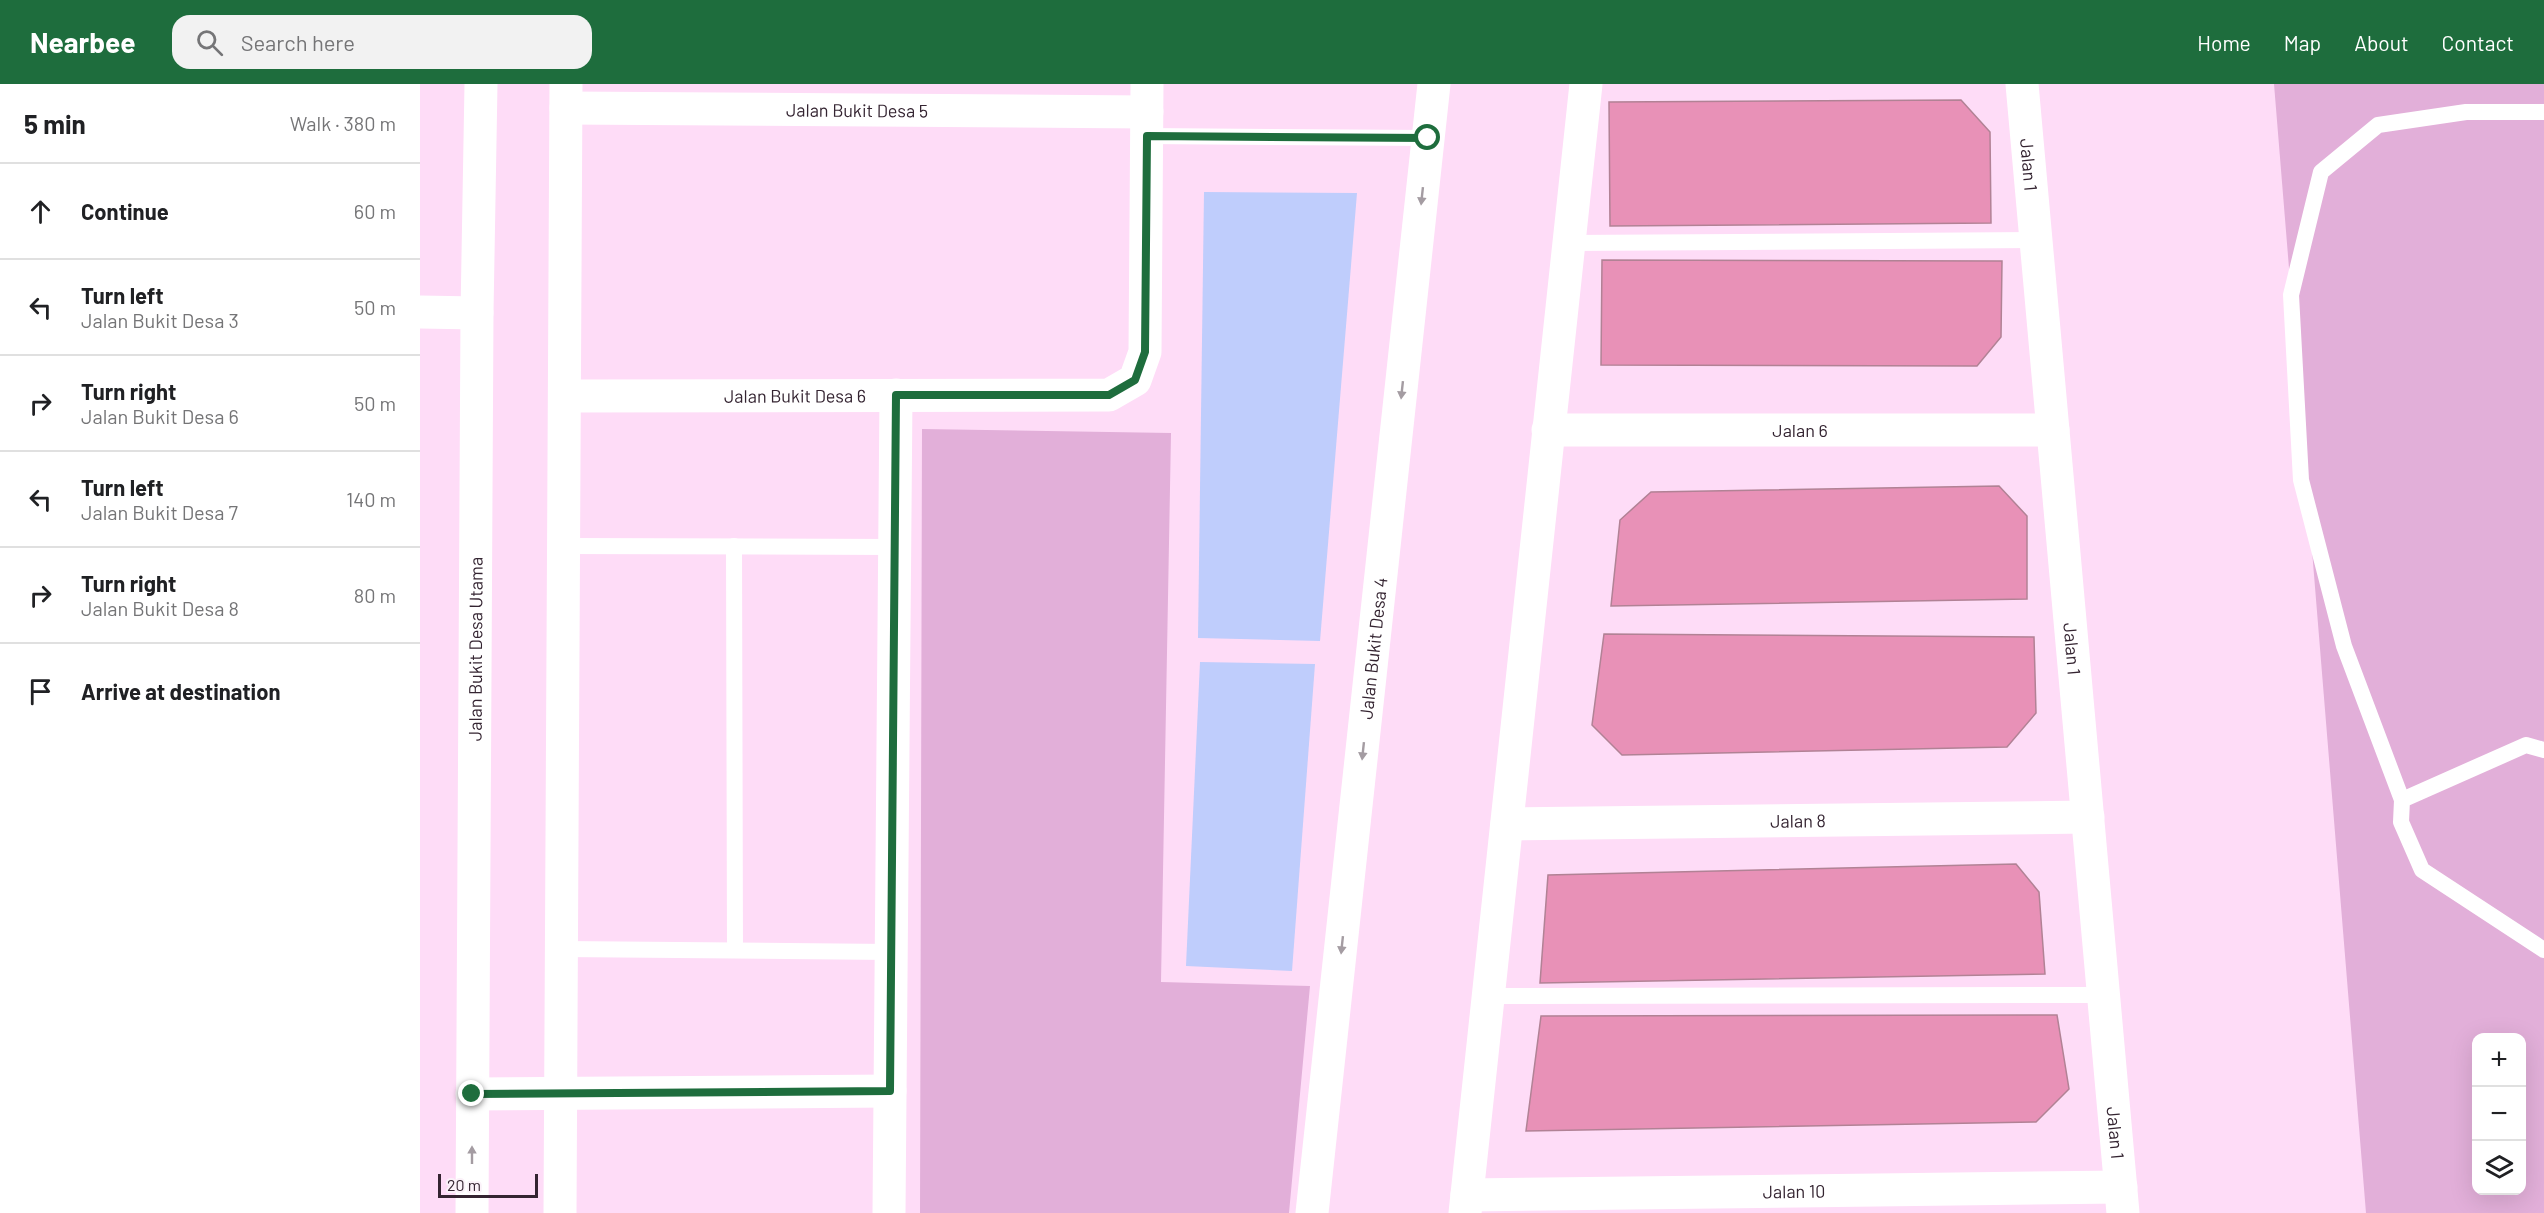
<!DOCTYPE html>
<html lang="en">
<head>
<meta charset="utf-8">
<style>
  :root { --surface:#fff; --page:#f2f2f2; --text:#202124; --muted:#757577; --line:#e0e0e0; --accent:#1e6d3d }
  body { margin:0; font-family:Barlow,sans-serif; background:var(--page); color:var(--text) }
  .controls { position:absolute; right:18px; bottom:18px; display:grid; overflow:hidden; border-radius:12px; box-shadow:0 6px 24px #0002 }
  .controls button { width:54px; height:54px; display:grid; place-items:center; padding:0; border:0; border-bottom:2px solid var(--line); background:var(--surface); color:var(--text); font:30px sans-serif }
  .scale { position:absolute; left:18px; bottom:15px; width:100px; box-sizing:border-box; padding-left:6px; border:3px solid #342431; border-top:0; font-size:16px; line-height:21px; white-space:nowrap; color:#342431; -webkit-text-stroke:4px #fbf2f9; paint-order:stroke }
  .stop { position:absolute; width:18px; height:18px; margin:-14px; border:4px solid #1e6d3d; border-radius:50%; background:#fff }
  .stop.end { background:#1e6d3d; border-color:#fff; box-shadow:0 2px 6px #0008 }
  .list { margin:0; padding:0; list-style:none }
  h2 { display:flex; justify-content:space-between; align-items:center; height:78px; margin:0; padding:0 24px; font-size:26px }
  h2 small { font-size:20px; font-weight:400; color:var(--muted) }
  .list li { display:grid; grid-template-columns:39px 1fr auto; gap:18px; align-items:center; box-sizing:border-box; height:96px; padding:0 24px; border-top:2px solid var(--line) }
  .list b { display:block; font-size:22px; white-space:nowrap }
  .list p { margin:0; font-size:20px; white-space:nowrap; color:var(--muted) }
  .list em { font-size:20px; font-style:normal; color:var(--muted) }
  .icon { flex:none; width:33px; height:33px; fill:none; stroke:currentColor; stroke-width:2; stroke-linecap:round; stroke-linejoin:round }
  .map { position:relative; flex:none; width:2124px; height:1129px; overflow:hidden }
  header { display:flex; align-items:center; gap:36px; box-sizing:border-box; height:84px; padding:0 30px; background:var(--accent); color:#fff }
  header strong { font-size:28px }
  nav { display:flex; gap:33px; margin-inline-start:auto; font-size:21px }
  .search { width:420px; height:54px; background:var(--page); display:flex; align-items:center; gap:15px; box-sizing:border-box; padding:0 21px; border-radius:18px; color:var(--muted); font-size:22px }
  main { display:flex }
  aside { flex:1; background:var(--surface) }
  .map>svg:first-child { display:block }
  .green { fill:#e2afd9; fill-rule:evenodd }
  .water { fill:#bfcdfc }
  .building { fill:#e891b7; stroke:#b18295; stroke-width:1.5 }
  .lines { fill:none; stroke-linecap:round; stroke-linejoin:round }
  .service { stroke:#fff; stroke-width:16 }
  .minor { stroke:#fff; stroke-width:33 }
  .tertiary { stroke:#fff; stroke-width:33 }
  .oneway { fill:#a49ca2 }
  .route { stroke:#1e6d3d; stroke-width:8 }
  .labels { text-anchor:middle; dominant-baseline:central; stroke-width:5; stroke-linejoin:round; paint-order:stroke }
  .street-label { font-size:18px; fill:#342431; stroke:#fbf2f9 }
</style>
</head>
<body>
<header>
<strong>Nearbee</strong>
<div class="search"><svg class="icon" aria-label="search" viewBox="0 0 24 24"><circle cx="10" cy="10" r="6"/><path d="M15 15l6 6"/></svg>Search here</div>
<nav><a>Home</a><a>Map</a><a>About</a><a>Contact</a></nav>
</header>
<main>
<aside>
<h2>5 min<small>Walk · 380 m</small></h2>
<ul class="list">
<li><svg class="icon" aria-label="ahead" viewBox="0 0 24 24"><path d="M12 20V5M6 11l6-6 6 6"/></svg><div><b>Continue</b></div><em>60 m</em></li>
<li><svg class="icon" aria-label="left" viewBox="0 0 24 24"><path d="M17 20v-9H6M10 6l-5 5 5 5"/></svg><div><b>Turn left</b><p>Jalan Bukit Desa 3</p></div><em>50 m</em></li>
<li><svg class="icon" aria-label="right" viewBox="0 0 24 24"><path d="M7 20v-9h11M14 6l5 5-5 5"/></svg><div><b>Turn right</b><p>Jalan Bukit Desa 6</p></div><em>50 m</em></li>
<li><svg class="icon" aria-label="left" viewBox="0 0 24 24"><path d="M17 20v-9H6M10 6l-5 5 5 5"/></svg><div><b>Turn left</b><p>Jalan Bukit Desa 7</p></div><em>140 m</em></li>
<li><svg class="icon" aria-label="right" viewBox="0 0 24 24"><path d="M7 20v-9h11M14 6l5 5-5 5"/></svg><div><b>Turn right</b><p>Jalan Bukit Desa 8</p></div><em>80 m</em></li>
<li><svg class="icon" aria-label="arrive" viewBox="0 0 24 24"><path d="M6 21V4h12l-3 4 3 4H6"/></svg><div><b>Arrive at destination</b></div></li>
</ul>
</aside>
<div class="map">
<svg width="2124" height="1129" viewBox="0 0 2124 1129">
  <rect width="100%" height="100%" fill="#fedcf7"/>
  <g class="green">
    <path d="M1854,0H2124V1129H1946ZM2056,954H2102V1106H2056Z"/>
    <path d="M502,345L751,349L741,898L890,902L869,1129H500Z"/>
  </g>
  <g class="water">
    <path d="M784,108L937,109L900,557L778,554Z"/>
    <path d="M780,578L895,580L872,887L766,882Z"/>
  </g>
  <g class="building">
    <path d="M1541,16L1570,48L1571,139L1190,142L1189,18Z"/>
    <path d="M1182,176L1582,177L1581,253L1557,282L1181,281Z"/>
    <path d="M1579,402L1607,432V515L1191,522L1200,436L1231,408Z"/>
    <path d="M1184,550L1614,553L1616,629L1587,663L1202,671L1172,641Z"/>
    <path d="M1596,780L1619,808L1625,890L1120,899L1128,791Z"/>
    <path d="M1637,931L1649,1005L1616,1038L1106,1047L1121,932Z"/>
  </g>
  <g class="lines">
    <g class="service">
      <path d="M727,52L1008,54"/>
      <path d="M1148,159L1615,156"/>
      <path d="M144,462L474,463"/>
      <path d="M314,462L315,866"/>
      <path d="M2124,666L2106,661L1982,716L1981,738L2002,786L2124,866"/>
      <path d="M1982,716L1924,562L1881,396L1871,211L1901,88L1958,41L2046,28H2124"/>
      <path d="M142,865L471,868"/>
      <path d="M1066,912L1684,911"/>
    </g>
    <g class="minor">
      <path id="s1" d="M146,24L727,28"/>
      <path d="M0,228L57,229"/>
      <path id="s2" d="M145,312L689,311L715,296L725,268L727,0"/>
      <path id="s3" d="M1128,346H1633"/>
      <path id="s4" d="M1087,740L1668,733"/>
      <path d="M52,1010L470,1007"/>
      <path id="s5" d="M1047,1111L1701,1103"/>
      <path id="s6" d="M52,1129L57,229L61,0"/>
      <path d="M140,1129L146,0"/>
      <path d="M469,1129L476,311"/>
      <path id="s7" d="M892,1129L1014,0"/>
      <path d="M1045,1129L1166,0"/>
    </g>
    <path class="tertiary" id="s8" d="M1602,0L1703,1129"/>
  </g>
  <defs><path id="oneway-solid" d="M-6-.8H1V-3.2L6.5 0L1 3.2V.8H-6Z" transform="scale(1.5)"/></defs>
  <g class="oneway">
    <use href="#oneway-solid" transform="translate(1002 112) rotate(96)"/>
    <use href="#oneway-solid" transform="translate(982 306) rotate(96)"/>
    <use href="#oneway-solid" transform="translate(943 667) rotate(96)"/>
    <use href="#oneway-solid" transform="translate(922 861) rotate(96)"/>
    <use href="#oneway-solid" transform="translate(52 1071) rotate(-90)"/>
  </g>
  <g class="lines">
    <path class="route" d="M52,1010L470,1007L476,311H689L715,296L725,268L727,52L1008,54"/>
  </g>
  <g class="labels">
    <g class="street-label">
      <text stroke="none"><textPath href="#s1" startOffset="291">Jalan Bukit Desa 5</textPath></text>
      <text stroke="none"><textPath href="#s8" startOffset="81">Jalan 1</textPath></text>
      <text stroke="none"><textPath href="#s2" startOffset="230">Jalan Bukit Desa 6</textPath></text>
      <text stroke="none"><textPath href="#s3" startOffset="252">Jalan 6</textPath></text>
      <text stroke="none"><textPath href="#s6" startOffset="564">Jalan Bukit Desa Utama</textPath></text>
      <text stroke="none"><textPath href="#s8" startOffset="567">Jalan 1</textPath></text>
      <text stroke="none"><textPath href="#s7" startOffset="568">Jalan Bukit Desa 4</textPath></text>
      <text stroke="none"><textPath href="#s4" startOffset="291">Jalan 8</textPath></text>
      <text stroke="none"><textPath href="#s8" startOffset="1053">Jalan 1</textPath></text>
      <text stroke="none"><textPath href="#s5" startOffset="327">Jalan 10</textPath></text>
    </g>
  </g>
</svg>
<div class="controls">
<button>+</button>
<button>−</button>
<button><svg class="icon" aria-label="layers" viewBox="0 0 24 24"><path d="M12 4l9 5-9 5-9-5zM3 14l9 5 9-5"/></svg></button>
</div>
<div class="scale">20 m</div>
<div class="stop" style="left:1008px;top:54px"></div>
<div class="stop end" style="left:52px;top:1010px"></div>
</div>
</main>
</body>
</html>
